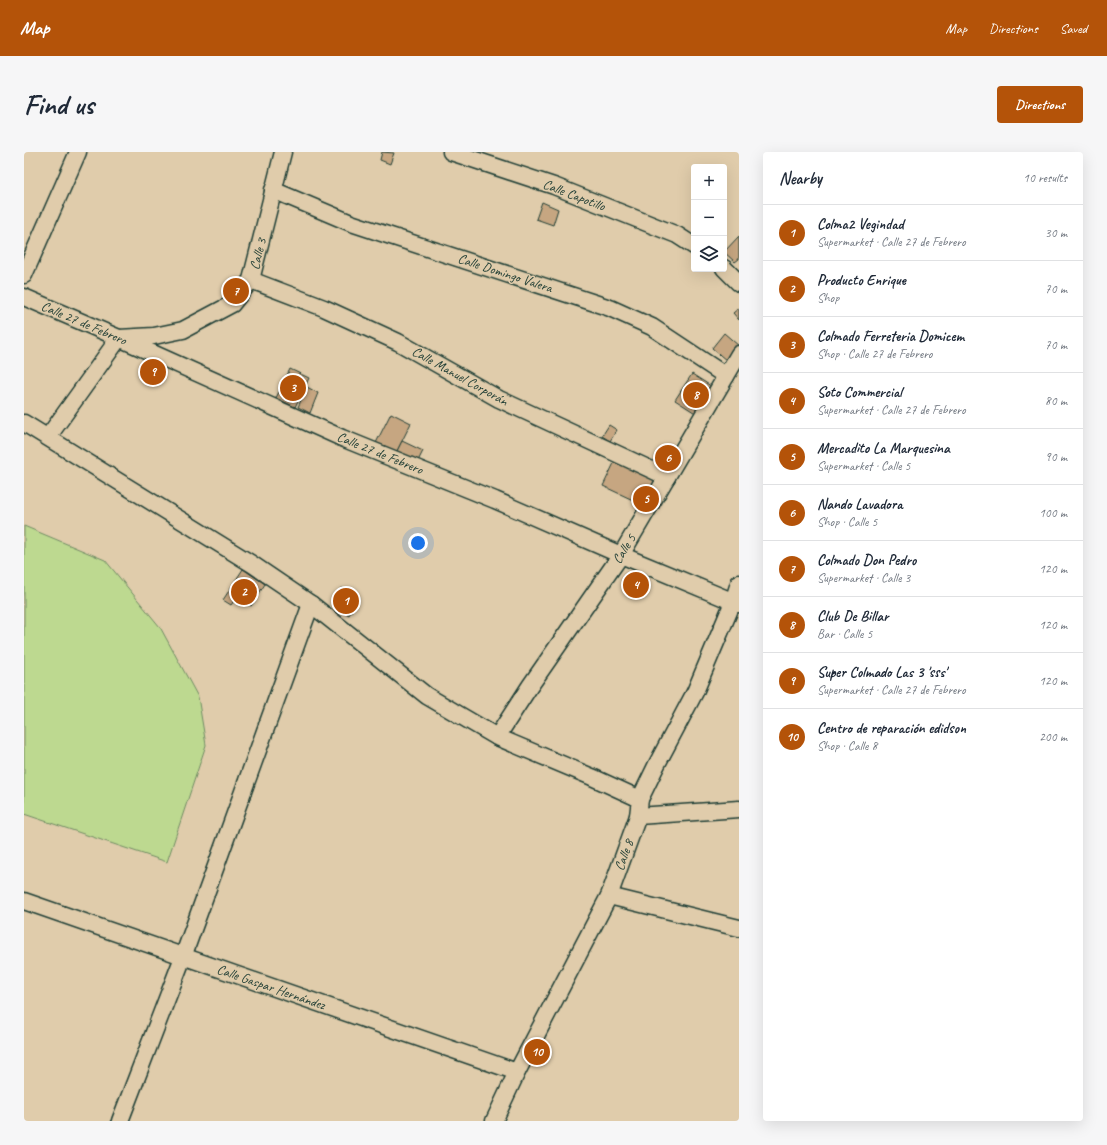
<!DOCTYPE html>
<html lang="en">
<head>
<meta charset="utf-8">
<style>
  :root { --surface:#fff; --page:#f6f6f7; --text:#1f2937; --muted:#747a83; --line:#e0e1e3; --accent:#b45309 }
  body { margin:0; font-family:Caveat,sans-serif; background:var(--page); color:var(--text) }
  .controls { position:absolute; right:12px; top:12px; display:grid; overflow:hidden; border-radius:4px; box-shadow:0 4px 16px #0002 }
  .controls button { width:36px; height:36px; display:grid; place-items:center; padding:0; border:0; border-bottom:1px solid var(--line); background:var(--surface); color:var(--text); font:20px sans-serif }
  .you { position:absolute; left:394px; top:391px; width:14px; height:14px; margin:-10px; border:3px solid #fff; border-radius:50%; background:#1a73e8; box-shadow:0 0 0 6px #1a73e833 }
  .badge { display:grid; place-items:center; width:26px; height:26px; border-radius:50%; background:var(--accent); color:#fff; font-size:13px; font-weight:700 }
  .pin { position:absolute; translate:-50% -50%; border:2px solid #fff; box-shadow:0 1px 4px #0006 }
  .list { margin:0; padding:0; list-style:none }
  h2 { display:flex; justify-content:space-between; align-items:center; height:52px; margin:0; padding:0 16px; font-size:17px }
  h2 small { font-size:13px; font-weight:400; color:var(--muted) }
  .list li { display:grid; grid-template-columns:26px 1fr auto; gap:12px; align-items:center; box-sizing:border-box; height:56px; padding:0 16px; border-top:1px solid var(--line) }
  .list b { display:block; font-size:15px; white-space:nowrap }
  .list p { margin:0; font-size:13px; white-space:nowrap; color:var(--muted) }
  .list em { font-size:13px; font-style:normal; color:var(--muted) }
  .icon { flex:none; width:22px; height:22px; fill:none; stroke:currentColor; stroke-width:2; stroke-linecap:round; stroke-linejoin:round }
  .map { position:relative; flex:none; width:715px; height:969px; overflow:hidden; border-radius:4px }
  header { display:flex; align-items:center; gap:24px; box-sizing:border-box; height:56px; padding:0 20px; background:var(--accent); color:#fff }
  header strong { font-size:19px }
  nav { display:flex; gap:22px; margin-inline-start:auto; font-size:14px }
  .intro { display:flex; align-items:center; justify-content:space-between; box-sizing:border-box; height:96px; padding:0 24px }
  h1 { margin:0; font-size:28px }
  .button { padding:10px 18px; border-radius:4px; background:var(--accent); color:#fff; font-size:14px; font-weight:700 }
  main { display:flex; gap:24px; padding:0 24px }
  aside { flex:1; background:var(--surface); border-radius:4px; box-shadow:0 4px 16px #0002 }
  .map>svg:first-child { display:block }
  .green { fill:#bdd990; stroke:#6e8b62 }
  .building { fill:#c6a681; stroke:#1f3d34 }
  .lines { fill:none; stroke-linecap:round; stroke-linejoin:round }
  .street-casing { stroke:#1f3d34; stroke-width:19 }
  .street { stroke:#e0ccab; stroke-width:16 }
  .labels { text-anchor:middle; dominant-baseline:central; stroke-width:3; stroke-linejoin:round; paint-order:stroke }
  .street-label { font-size:14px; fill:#1f3d34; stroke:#e0ccab }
</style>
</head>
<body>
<header>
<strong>Map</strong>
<nav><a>Map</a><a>Directions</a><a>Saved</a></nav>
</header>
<div class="intro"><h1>Find us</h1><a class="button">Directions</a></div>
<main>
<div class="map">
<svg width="715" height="969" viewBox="0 0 715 969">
  <rect width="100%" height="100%" fill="#e0ccab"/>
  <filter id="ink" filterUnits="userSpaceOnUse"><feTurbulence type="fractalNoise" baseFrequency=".025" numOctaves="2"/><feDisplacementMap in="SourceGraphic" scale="8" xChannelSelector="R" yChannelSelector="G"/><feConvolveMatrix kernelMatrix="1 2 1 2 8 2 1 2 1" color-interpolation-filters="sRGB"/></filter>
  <g filter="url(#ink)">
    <path class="green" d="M0,374L81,408L136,475L174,545L182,593L143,710L0,662Z"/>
    <g class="building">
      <path d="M358,0L370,1L366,12L356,8Z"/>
      <path d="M518,50L534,57L529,73L512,67Z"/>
      <path d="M715,84V107L711,110L700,100Z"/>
      <path d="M210,132L218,137L213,146L205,141Z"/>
      <path d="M715,156V168L709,161Z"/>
      <path d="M700,181L715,194V196L703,209L688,196Z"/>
      <path d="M129,210L138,215L129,230L121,226Z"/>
      <path d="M266,217L285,226L271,255L252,246Z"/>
      <path d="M668,222L693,238L676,264L651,248Z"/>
      <path d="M283,235L294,241L286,261L274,255Z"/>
      <path d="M367,261L387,271L372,301L352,291Z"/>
      <path d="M585,273L593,278L586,289L578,284Z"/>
      <path d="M378,289L399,299L393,311L372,301Z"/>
      <path d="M641,299L651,304L647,313L637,307Z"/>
      <path d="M591,309L638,331L626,356L579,334Z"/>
      <path d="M219,417L241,432L227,454L218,448L215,452L210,449L207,453L199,448Z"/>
      <path d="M610,422L622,429L615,444L602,437Z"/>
      <path d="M318,436L335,445L325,463L308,453Z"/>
    </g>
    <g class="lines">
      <defs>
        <g id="street">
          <path d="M427,0L530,34L653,83L670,94"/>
          <path d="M249,38L327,71L586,156L628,175L702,224"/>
          <path d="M700,116L715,131"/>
          <path d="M0,123L54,0"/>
          <path d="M227,128L300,156L374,190L475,247L643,325"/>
          <path d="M0,145L95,186L318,286L471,348L597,403L715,452"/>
          <path d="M0,271L228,412L287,452L403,544L473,585L568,625L616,647"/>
          <path d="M24,285L95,186L130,184L159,178L208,152L227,128L259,0"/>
          <path d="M473,585L506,534L597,403L715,202"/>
          <path d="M614,664L715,657"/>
          <path d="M585,744L715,776"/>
          <path d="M0,749L493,920"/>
          <path d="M96,969L159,805L287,452"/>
          <path d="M470,969L493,920L585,744L614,664L616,647L633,612L671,540L709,450L715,431"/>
        </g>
      </defs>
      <use href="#street" class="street-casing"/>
      <use href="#street" class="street"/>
    </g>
  </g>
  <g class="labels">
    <g class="street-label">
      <text transform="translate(550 43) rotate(21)">Calle Capotillo</text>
      <text transform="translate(234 102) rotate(-76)">Calle 3</text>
      <text transform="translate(481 121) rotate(18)">Calle Domingo Valera</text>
      <text transform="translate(60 171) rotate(23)">Calle 27 de Febrero</text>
      <text transform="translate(436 224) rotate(29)">Calle Manuel Corporán</text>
      <text transform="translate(356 301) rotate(22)">Calle 27 de Febrero</text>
      <text transform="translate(600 397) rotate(-58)">Calle 5</text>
      <text transform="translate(600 703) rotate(-70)">Calle 8</text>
      <text transform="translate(247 835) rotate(19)">Calle Gaspar Hernández</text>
    </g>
  </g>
</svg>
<div class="controls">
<button>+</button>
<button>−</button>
<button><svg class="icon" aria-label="layers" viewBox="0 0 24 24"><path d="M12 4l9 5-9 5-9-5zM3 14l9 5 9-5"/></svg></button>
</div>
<div class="you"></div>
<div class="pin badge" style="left:322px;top:449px">1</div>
<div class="pin badge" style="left:220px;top:440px">2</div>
<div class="pin badge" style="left:269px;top:236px">3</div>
<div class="pin badge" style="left:612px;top:433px">4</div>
<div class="pin badge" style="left:622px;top:347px">5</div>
<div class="pin badge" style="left:644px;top:306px">6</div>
<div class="pin badge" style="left:212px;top:139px">7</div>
<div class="pin badge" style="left:672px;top:243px">8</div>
<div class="pin badge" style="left:129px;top:220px">9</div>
<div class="pin badge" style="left:513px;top:900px">10</div>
</div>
<aside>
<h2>Nearby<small>10 results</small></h2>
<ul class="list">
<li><span class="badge">1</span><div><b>Colma2 Vegindad</b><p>Supermarket · Calle 27 de Febrero</p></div><em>30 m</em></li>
<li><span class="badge">2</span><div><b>Producto Enrique</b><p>Shop</p></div><em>70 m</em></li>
<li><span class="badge">3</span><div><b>Colmado Ferreteria Domicem</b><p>Shop · Calle 27 de Febrero</p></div><em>70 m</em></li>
<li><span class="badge">4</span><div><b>Soto Commercial</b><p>Supermarket · Calle 27 de Febrero</p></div><em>80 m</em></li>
<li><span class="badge">5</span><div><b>Mercadito La Marquesina</b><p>Supermarket · Calle 5</p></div><em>90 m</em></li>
<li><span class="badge">6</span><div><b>Nando Lavadora</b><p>Shop · Calle 5</p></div><em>100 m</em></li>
<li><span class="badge">7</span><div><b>Colmado Don Pedro</b><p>Supermarket · Calle 3</p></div><em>120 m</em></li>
<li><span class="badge">8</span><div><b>Club De Billar</b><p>Bar · Calle 5</p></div><em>120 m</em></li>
<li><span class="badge">9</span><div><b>Super Colmado Las 3 'sss'</b><p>Supermarket · Calle 27 de Febrero</p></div><em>120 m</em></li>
<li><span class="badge">10</span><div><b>Centro de reparación edidson</b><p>Shop · Calle 8</p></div><em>200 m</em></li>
</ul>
</aside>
</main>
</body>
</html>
